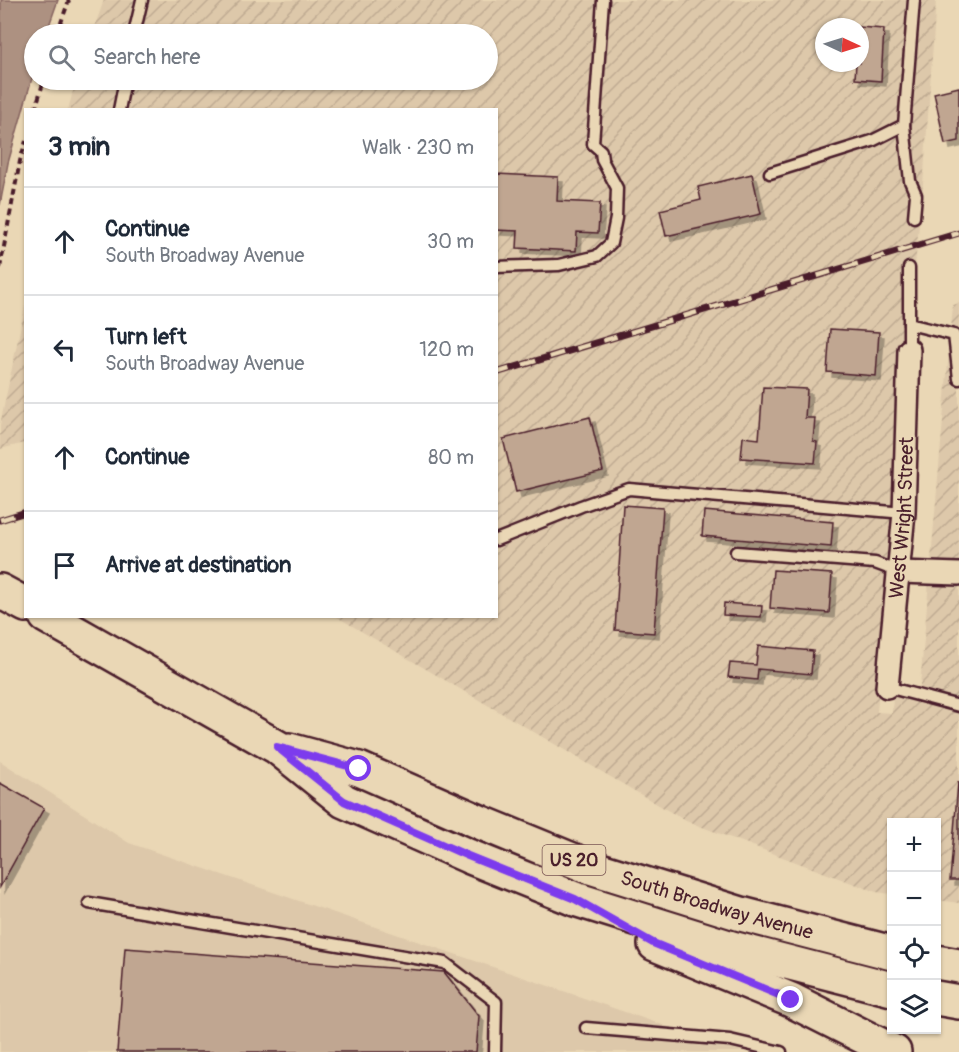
<!DOCTYPE html>
<html lang="en">
<head>
<meta charset="utf-8">
<style>
  :root { --surface:#fff; --page:#f2f2f3; --text:#1f2937; --muted:#747a83; --line:#e0e1e3 }
  body { margin:0; font-family:Pangolin,sans-serif; background:var(--page); color:var(--text) }
  .controls { position:absolute; right:18px; bottom:18px; display:grid; overflow:hidden; border-radius:0px; box-shadow:0 2px 4px #0004 }
  .controls button { width:54px; height:54px; display:grid; place-items:center; padding:0; border:0; border-bottom:2px solid var(--line); background:var(--surface); color:var(--text); font:30px sans-serif }
  .compass { position:absolute; left:815px; top:18px; width:54px; height:54px; border-radius:50%; background:var(--surface); box-shadow:0 2px 4px #0004; rotate:94deg }
  .stop { position:absolute; width:18px; height:18px; margin:-14px; border:4px solid #7c3aed; border-radius:50%; background:#fff }
  .stop.end { background:#7c3aed; border-color:#fff; box-shadow:0 2px 6px #0008 }
  .list { margin:0; padding:0; list-style:none }
  h2 { display:flex; justify-content:space-between; align-items:center; height:78px; margin:0; padding:0 24px; font-size:26px }
  h2 small { font-size:20px; font-weight:400; color:var(--muted) }
  .list li { display:grid; grid-template-columns:39px 1fr auto; gap:18px; align-items:center; box-sizing:border-box; height:108px; padding:0 24px; border-top:2px solid var(--line) }
  .list b { display:block; font-size:22px; white-space:nowrap }
  .list p { margin:0; font-size:20px; white-space:nowrap; color:var(--muted) }
  .list em { font-size:20px; font-style:normal; color:var(--muted) }
  .icon { flex:none; width:33px; height:33px; fill:none; stroke:currentColor; stroke-width:2; stroke-linecap:round; stroke-linejoin:round }
  .map { position:relative; flex:none; width:959px; height:1052px; overflow:hidden }
  .search { position:absolute; background:var(--surface); box-shadow:0 2px 4px #0004; left:24px; top:24px; width:474px; height:66px; display:flex; align-items:center; gap:15px; box-sizing:border-box; padding:0 21px; border-radius:33px; color:var(--muted); font-size:22px }
  .panel { position:absolute; background:var(--surface); box-shadow:0 2px 4px #0004; left:24px; top:108px; width:474px; height:510px; border-radius:0px }
  .map>svg:first-child { display:block }
  .built { fill:#ddc8aa }
  .industrial { fill:url(#industrial-furrows); fill-rule:evenodd }
  .water { fill:#ad9181; stroke:#85635f; stroke-width:1.5 }
  .building { fill:#c0a691; stroke:#4a1f2b; stroke-width:1.5; filter:url(#shadow) }
  .lines { fill:none; stroke-linecap:round; stroke-linejoin:round }
  .service-casing { stroke:#4a1f2b; stroke-width:15 }
  .minor-casing { stroke:#4a1f2b; stroke-width:26 }
  .primary-casing { stroke:#4a1f2b; stroke-width:38 }
  .path { stroke:#4a1f2b; stroke-width:4; stroke-dasharray:6 4.5; stroke-linecap:butt }
  .service { stroke:#ead7b5; stroke-width:10 }
  .minor { stroke:#ead7b5; stroke-width:21 }
  .primary { stroke:#ead7b5; stroke-width:33 }
  .rail-casing { stroke:#4a1f2b; stroke-width:7 }
  .rail { stroke:#ead7b5; stroke-width:4.5; stroke-dasharray:14; stroke-linecap:butt }
  .route { stroke:#7c3aed; stroke-width:8 }
  .labels { text-anchor:middle; dominant-baseline:central; stroke-width:5; stroke-linejoin:round; paint-order:stroke }
  .shield { fill:#ead7b5; stroke:#7a5654; stroke-width:1.5 }
  .shield-label { font-size:18px; font-weight:bold; fill:#4a1f2b }
  .street-label { font-size:20px; fill:#4a1f2b; stroke:#ead7b5 }
</style>
</head>
<body>
<div class="map">
<svg width="959" height="1052" viewBox="0 0 959 1052">
  <defs>
    <pattern id="industrial-furrows" width="10" height="10" patternUnits="userSpaceOnUse" patternTransform="scale(1.5)"><rect width="10" height="10" fill="#ddc8aa"/><path d="M-1 1l2-2M0 10L10 0M9 11l2-2" fill="none" stroke="#bfab92"/></pattern>
    <filter id="shadow"><feDropShadow dx="5" dy="5" stdDeviation="0" flood-color="#0004"/></filter>
  </defs>
  <rect width="100%" height="100%" fill="#ead7b5"/>
  <filter id="ink" filterUnits="userSpaceOnUse"><feTurbulence type="fractalNoise" baseFrequency=".0167" numOctaves="2"/><feDisplacementMap in="SourceGraphic" scale="12" xChannelSelector="R" yChannelSelector="G"/><feConvolveMatrix kernelMatrix="1 2 1 2 8 2 1 2 1" color-interpolation-filters="sRGB"/></filter>
  <g filter="url(#ink)">
    <path class="built" d="M0,761L129,843L742,1052H0Z"/>
    <g class="industrial">
      <path d="M104,0H936L924,173L910,318L877,712L892,713L893,697H919L953,305L959,303V903L937,900L936,822H892L891,894L876,892L686,821L337,617L496,616V110H68L76,80H488V34H92ZM824,27H860V63H824Z"/>
      <path d="M25,306V443L0,449V425Z"/>
    </g>
    <path class="water" d="M1,0H58L46,34H34V71L8,163L0,205Z"/>
    <g class="building">
      <path d="M859,27L884,29L881,81L855,79L856,63H860Z"/>
      <path d="M959,87V141L945,144L934,93Z"/>
      <path d="M496,174L558,177L557,201L600,203L598,233L577,232L576,251L517,248L518,231L496,230Z"/>
      <path d="M752,174L761,214L666,236L660,210L701,200L698,187Z"/>
      <path d="M830,329L879,332L876,376L827,372Z"/>
      <path d="M763,387L807,389L805,418H815L813,441L817,442L815,463L741,458L743,437L759,439Z"/>
      <path d="M590,417L603,471L516,492L503,439Z"/>
      <path d="M623,505L663,508L654,633L615,630Z"/>
      <path d="M704,511L833,522L831,547L702,536Z"/>
      <path d="M773,570L832,574L829,613L770,608Z"/>
      <path d="M724,603L762,606L761,617L723,615Z"/>
      <path d="M758,646L813,651L811,674L758,669L757,680L728,677L730,663L756,665Z"/>
      <path d="M958,782H959V880H950Z"/>
      <path d="M0,783L44,808L0,887Z"/>
      <path d="M125,948L444,972L479,1016L476,1052H117Z"/>
    </g>
    <g class="lines">
      <defs>
        <g id="service">
          <path d="M134,34L142,0"/>
          <path d="M119,110L125,80"/>
          <path d="M904,125L910,181L916,195L914,217"/>
          <path d="M770,173L872,141L904,125L914,0"/>
          <path d="M496,267L559,265L597,256L611,243L616,218L617,188L602,160L601,151L593,144L603,0"/>
          <path d="M909,324L954,335L959,379"/>
          <path d="M909,350V268"/>
          <path d="M496,540L581,506L629,489L904,513"/>
          <path d="M736,552L875,563L899,572"/>
          <path d="M887,687L959,706"/>
          <path d="M89,903L445,963L496,1002L495,1052"/>
          <path d="M586,1028L730,1040L781,1052"/>
        </g>
        <g id="minor">
          <path d="M899,572L959,574"/>
          <path id="s1" d="M887,687L904,513L909,350"/>
        </g>
        <g id="primary">
          <path d="M0,591L26,605"/>
          <path d="M46,616L277,747L344,801L468,856L575,899L732,948L892,989"/>
          <path id="s2" d="M289,750L359,769L482,823L587,866L741,914L892,953"/>
          <path d="M655,944L791,1000L894,1052"/>
          <path d="M936,962L959,966"/>
          <path d="M936,998L959,1002"/>
        </g>
      </defs>
      <use href="#service" class="service-casing"/>
      <use href="#minor" class="minor-casing"/>
      <use href="#primary" class="primary-casing"/>
      <g class="path">
        <path d="M57,34L69,0"/>
        <path d="M35,110L44,80"/>
        <path d="M0,268L20,161L26,141"/>
      </g>
      <use href="#service" class="service"/>
      <use href="#minor" class="minor"/>
      <use href="#primary" class="primary"/>
      <defs>
        <g id="rail">
          <path d="M496,373L959,233"/>
          <path d="M0,520L26,512"/>
        </g>
      </defs>
      <use href="#rail" class="rail-casing"/>
      <use href="#rail" class="rail"/>
    </g>
  </g>
  <g class="lines" filter="url(#ink)">
    <path class="route" d="M359,769L277,747L344,801L468,856L575,899L653,943L791,1000"/>
  </g>
  <g class="labels">
    <rect class="shield" x="542.5" y="845" width="63" height="30" rx="4.5"/>
    <g class="shield-label">
      <text x="574" y="860">US 20</text>
    </g>
    <g class="street-label">
      <text stroke="none"><textPath href="#s1" startOffset="170">West Wright Street</textPath></text>
      <text stroke="none"><textPath href="#s2" startOffset="456">South Broadway Avenue</textPath></text>
    </g>
  </g>
</svg>
<div class="controls">
<button>+</button>
<button>−</button>
<button><svg class="icon" aria-label="locate" viewBox="0 0 24 24"><circle cx="12" cy="12" r="6"/><path d="M12 2v4M12 18v4M2 12h4M18 12h4"/></svg></button>
<button><svg class="icon" aria-label="layers" viewBox="0 0 24 24"><path d="M12 4l9 5-9 5-9-5zM3 14l9 5 9-5"/></svg></button>
</div>
<svg class="compass" viewBox="-18 -18 36 36"><path d="M0-13l5 13h-10z" fill="#e53935"/><path d="M0 13l5-13h-10z" fill="#747a83"/></svg>
<div class="stop" style="left:359px;top:769px"></div>
<div class="stop end" style="left:791px;top:1000px"></div>
<div class="search"><svg class="icon" aria-label="search" viewBox="0 0 24 24"><circle cx="10" cy="10" r="6"/><path d="M15 15l6 6"/></svg>Search here</div>
<section class="panel">
<h2>3 min<small>Walk · 230 m</small></h2>
<ul class="list">
<li><svg class="icon" aria-label="ahead" viewBox="0 0 24 24"><path d="M12 20V5M6 11l6-6 6 6"/></svg><div><b>Continue</b><p>South Broadway Avenue</p></div><em>30 m</em></li>
<li><svg class="icon" aria-label="left" viewBox="0 0 24 24"><path d="M17 20v-9H6M10 6l-5 5 5 5"/></svg><div><b>Turn left</b><p>South Broadway Avenue</p></div><em>120 m</em></li>
<li><svg class="icon" aria-label="ahead" viewBox="0 0 24 24"><path d="M12 20V5M6 11l6-6 6 6"/></svg><div><b>Continue</b></div><em>80 m</em></li>
<li><svg class="icon" aria-label="arrive" viewBox="0 0 24 24"><path d="M6 21V4h12l-3 4 3 4H6"/></svg><div><b>Arrive at destination</b></div></li>
</ul>
</section>
</div>
</body>
</html>
